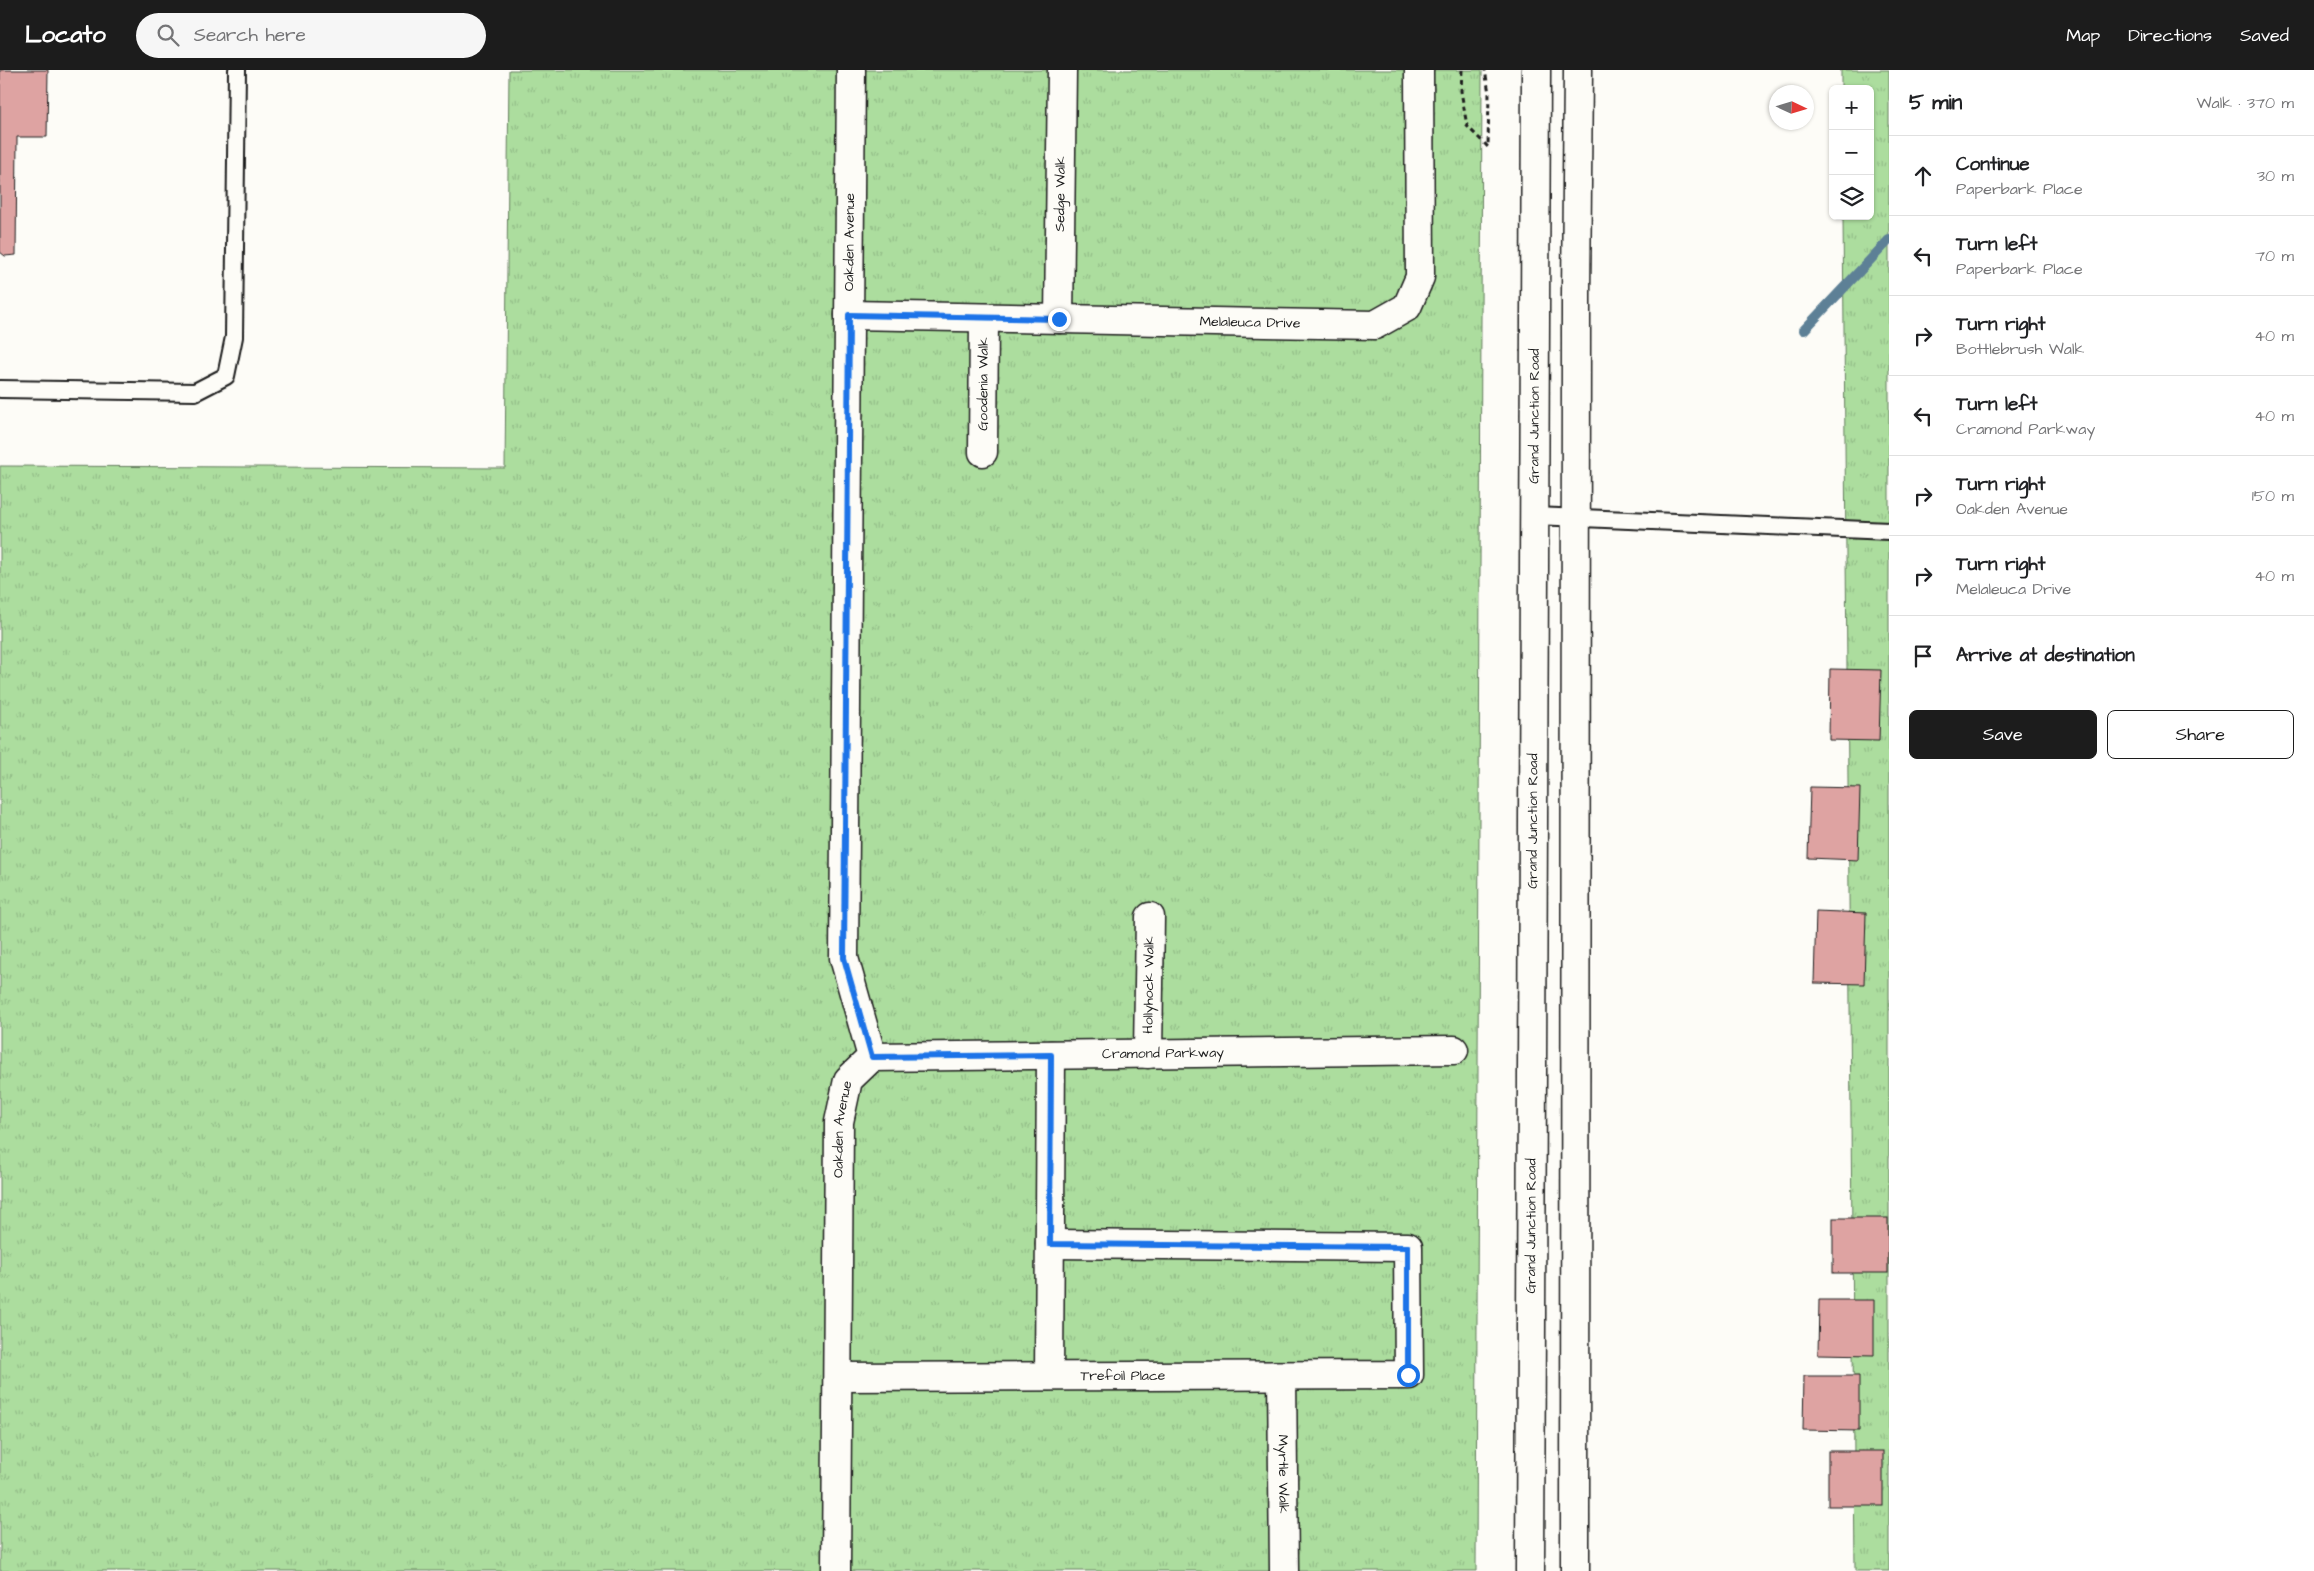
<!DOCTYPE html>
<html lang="en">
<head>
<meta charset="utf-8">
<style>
  :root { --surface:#fff; --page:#f6f6f6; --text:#202124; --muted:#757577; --line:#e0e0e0; --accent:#1c1c1c }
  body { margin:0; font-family:"Architects Daughter",sans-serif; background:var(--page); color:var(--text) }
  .controls { position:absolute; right:15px; top:15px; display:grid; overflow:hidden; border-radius:8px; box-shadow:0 1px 4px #0004 }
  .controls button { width:45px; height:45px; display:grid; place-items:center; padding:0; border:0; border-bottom:1px solid var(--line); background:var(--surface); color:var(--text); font:25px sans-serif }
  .compass { position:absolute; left:1769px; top:15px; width:45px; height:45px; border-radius:50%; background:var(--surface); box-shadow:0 1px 4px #0004; rotate:94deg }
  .stop { position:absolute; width:15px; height:15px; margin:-11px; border:4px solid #1a73e8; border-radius:50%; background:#fff }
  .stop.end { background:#1a73e8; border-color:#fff; box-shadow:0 1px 5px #0008 }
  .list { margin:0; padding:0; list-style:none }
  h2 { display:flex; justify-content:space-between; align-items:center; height:65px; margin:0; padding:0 20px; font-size:21px }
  h2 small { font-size:16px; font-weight:400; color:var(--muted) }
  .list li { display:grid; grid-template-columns:32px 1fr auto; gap:15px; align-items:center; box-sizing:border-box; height:80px; padding:0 20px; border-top:1px solid var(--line) }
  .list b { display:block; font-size:19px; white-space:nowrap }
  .list p { margin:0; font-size:16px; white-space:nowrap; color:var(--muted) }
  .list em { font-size:16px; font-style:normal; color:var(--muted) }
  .actions { display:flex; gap:10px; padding:15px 20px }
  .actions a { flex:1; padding:11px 0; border:1px solid var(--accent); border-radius:8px; text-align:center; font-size:18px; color:var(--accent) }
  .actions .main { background:var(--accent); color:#fff }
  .icon { flex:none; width:28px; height:28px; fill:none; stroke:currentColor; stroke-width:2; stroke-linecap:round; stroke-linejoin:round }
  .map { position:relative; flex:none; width:1889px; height:1501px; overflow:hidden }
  header { display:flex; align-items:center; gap:30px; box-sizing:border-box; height:70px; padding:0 25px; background:var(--accent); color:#fff }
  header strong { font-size:24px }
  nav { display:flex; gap:28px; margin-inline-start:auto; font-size:18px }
  .search { width:350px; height:45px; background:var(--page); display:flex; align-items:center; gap:12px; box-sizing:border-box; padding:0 18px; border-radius:28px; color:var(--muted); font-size:19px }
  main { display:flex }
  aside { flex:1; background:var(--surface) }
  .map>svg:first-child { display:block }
  .grass { fill:url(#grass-tufts); stroke:#647c5d }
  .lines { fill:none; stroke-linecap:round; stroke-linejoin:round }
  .stream { stroke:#5d8096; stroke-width:10 }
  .building { fill:#dea3a2; stroke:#1c1c1c }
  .service-casing { stroke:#1c1c1c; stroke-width:20 }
  .minor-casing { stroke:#1c1c1c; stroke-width:31 }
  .trunk-casing { stroke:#1c1c1c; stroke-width:31 }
  .path { stroke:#1c1c1c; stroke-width:3; stroke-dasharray:5 4; stroke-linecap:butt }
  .service { stroke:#fdfcf7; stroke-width:16 }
  .minor { stroke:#fdfcf7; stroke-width:28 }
  .trunk { stroke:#fdfcf7; stroke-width:28 }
  .route { stroke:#1a73e8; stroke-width:6 }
  .labels { text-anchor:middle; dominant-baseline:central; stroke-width:4; stroke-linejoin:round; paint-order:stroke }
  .street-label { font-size:14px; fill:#1c1c1c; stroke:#fdfcf7 }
</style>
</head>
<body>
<header>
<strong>Locato</strong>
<div class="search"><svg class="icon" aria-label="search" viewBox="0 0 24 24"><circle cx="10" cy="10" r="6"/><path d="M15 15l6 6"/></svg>Search here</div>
<nav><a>Map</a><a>Directions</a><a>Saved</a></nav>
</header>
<main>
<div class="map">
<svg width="1889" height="1501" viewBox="0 0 1889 1501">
  <defs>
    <pattern id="grass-tufts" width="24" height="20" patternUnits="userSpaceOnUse" patternTransform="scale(1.25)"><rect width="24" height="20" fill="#acdd9e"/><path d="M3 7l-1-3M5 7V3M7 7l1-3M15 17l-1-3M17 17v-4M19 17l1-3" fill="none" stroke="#93bd88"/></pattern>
  </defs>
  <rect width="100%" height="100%" fill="#fdfcf7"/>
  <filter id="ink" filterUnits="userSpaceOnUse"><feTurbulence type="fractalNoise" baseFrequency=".02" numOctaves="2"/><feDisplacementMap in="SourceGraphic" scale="10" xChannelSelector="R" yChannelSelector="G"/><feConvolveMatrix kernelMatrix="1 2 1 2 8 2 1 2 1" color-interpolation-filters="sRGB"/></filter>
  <g filter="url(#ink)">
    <g class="grass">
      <path d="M509,0H1482L1476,1501H0V396L505,398Z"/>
      <path d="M1841,0H1889V1501H1855L1843,146H1870V19H1841Z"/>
    </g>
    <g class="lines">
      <path class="stream" d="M1804,260L1889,170"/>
    </g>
    <g class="building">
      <path d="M0,0H48L47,67H17L16,185L5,186L0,182Z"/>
      <path d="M1830,599L1881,600L1879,671L1829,670Z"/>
      <path d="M1810,717L1860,718L1858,790L1808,788Z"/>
      <path d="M1816,841L1866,843L1864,914L1814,913Z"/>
      <rect x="1833" y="1148" width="55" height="55"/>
      <path d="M1819,1230H1874V1285L1818,1284Z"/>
      <path d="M1804,1306H1859V1361L1803,1360Z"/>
      <rect x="1828" y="1381" width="55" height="55"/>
    </g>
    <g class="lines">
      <defs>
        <g id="service">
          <path d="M0,319L195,322L226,306L234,267L237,0"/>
          <path d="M1535,446L1889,461"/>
        </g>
        <g id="minor">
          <path id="s1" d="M849,245L1375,255L1407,237L1420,207L1419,0"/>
          <path id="s2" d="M1059,249L1062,0"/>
          <path id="s3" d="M983,382L984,248"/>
          <path id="s4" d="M1148,984L1150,847"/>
          <path id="s5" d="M872,987L1454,980"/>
          <path d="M1049,1306L1051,985"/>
          <path id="s6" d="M1282,1306L1284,1501"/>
          <path id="s7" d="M838,1307L1409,1305L1408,1177L1050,1174"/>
          <path id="s8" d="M836,1501L839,1052L848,1010L872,987L844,888L851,0"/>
        </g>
        <g id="trunk">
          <path id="s9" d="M1530,1501L1536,0"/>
          <path d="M1575,1501L1576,225L1578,0"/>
        </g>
      </defs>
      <use href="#service" class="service-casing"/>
      <use href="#minor" class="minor-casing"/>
      <use href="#trunk" class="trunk-casing"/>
      <path class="path" d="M1462,0L1461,21L1467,56L1488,77L1489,23L1485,0"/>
      <use href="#service" class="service"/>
      <use href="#minor" class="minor"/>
      <use href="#trunk" class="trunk"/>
    </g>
  </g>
  <g class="lines" filter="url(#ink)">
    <path class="route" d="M1059,249L849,245L844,888L872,987L1051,985L1050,1174L1408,1177V1305"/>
  </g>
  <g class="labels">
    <g class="street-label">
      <text stroke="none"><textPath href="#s2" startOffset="125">Sedge Walk</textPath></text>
      <text stroke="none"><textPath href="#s8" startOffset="1344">Oakden Avenue</textPath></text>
      <text stroke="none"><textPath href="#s1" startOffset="401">Melaleuca Drive</textPath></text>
      <text stroke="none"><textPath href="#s3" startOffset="68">Goodenia Walk</textPath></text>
      <text stroke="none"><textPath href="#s9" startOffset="1155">Grand Junction Road</textPath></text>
      <text stroke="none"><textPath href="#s9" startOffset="750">Grand Junction Road</textPath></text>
      <text stroke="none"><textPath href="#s4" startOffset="69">Hollyhock Walk</textPath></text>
      <text stroke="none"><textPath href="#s5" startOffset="291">Cramond Parkway</textPath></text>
      <text stroke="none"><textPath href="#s8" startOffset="442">Oakden Avenue</textPath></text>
      <text stroke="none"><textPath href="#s9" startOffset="345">Grand Junction Road</textPath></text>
      <text stroke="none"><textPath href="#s7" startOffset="285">Trefoil Place</textPath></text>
      <text stroke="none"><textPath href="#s6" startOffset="98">Myrtle Walk</textPath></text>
    </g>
  </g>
</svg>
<div class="controls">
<button>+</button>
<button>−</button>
<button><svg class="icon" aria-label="layers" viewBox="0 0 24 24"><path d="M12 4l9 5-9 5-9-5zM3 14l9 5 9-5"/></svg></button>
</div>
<svg class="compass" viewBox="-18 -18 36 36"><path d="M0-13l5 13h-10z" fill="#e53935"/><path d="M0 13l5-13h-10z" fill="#757577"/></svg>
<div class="stop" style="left:1408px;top:1305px"></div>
<div class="stop end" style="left:1059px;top:249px"></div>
</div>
<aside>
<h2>5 min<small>Walk · 370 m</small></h2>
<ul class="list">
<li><svg class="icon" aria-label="ahead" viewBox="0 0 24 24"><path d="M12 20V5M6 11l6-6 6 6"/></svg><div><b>Continue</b><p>Paperbark Place</p></div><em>30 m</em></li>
<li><svg class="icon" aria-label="left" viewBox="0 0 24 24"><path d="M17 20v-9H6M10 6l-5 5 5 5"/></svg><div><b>Turn left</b><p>Paperbark Place</p></div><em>70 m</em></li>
<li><svg class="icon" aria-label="right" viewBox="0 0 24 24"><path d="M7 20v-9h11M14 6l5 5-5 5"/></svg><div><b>Turn right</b><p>Bottlebrush Walk</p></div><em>40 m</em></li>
<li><svg class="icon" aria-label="left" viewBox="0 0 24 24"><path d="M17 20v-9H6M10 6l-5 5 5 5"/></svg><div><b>Turn left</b><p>Cramond Parkway</p></div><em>40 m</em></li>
<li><svg class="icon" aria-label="right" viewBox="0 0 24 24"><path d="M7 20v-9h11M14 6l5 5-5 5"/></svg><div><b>Turn right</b><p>Oakden Avenue</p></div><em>150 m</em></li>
<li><svg class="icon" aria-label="right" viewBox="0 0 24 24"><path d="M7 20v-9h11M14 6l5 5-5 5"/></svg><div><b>Turn right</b><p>Melaleuca Drive</p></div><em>40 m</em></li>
<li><svg class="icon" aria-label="arrive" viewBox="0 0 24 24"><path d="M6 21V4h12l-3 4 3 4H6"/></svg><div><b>Arrive at destination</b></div></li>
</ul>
<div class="actions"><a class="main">Save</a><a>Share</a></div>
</aside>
</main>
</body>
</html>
